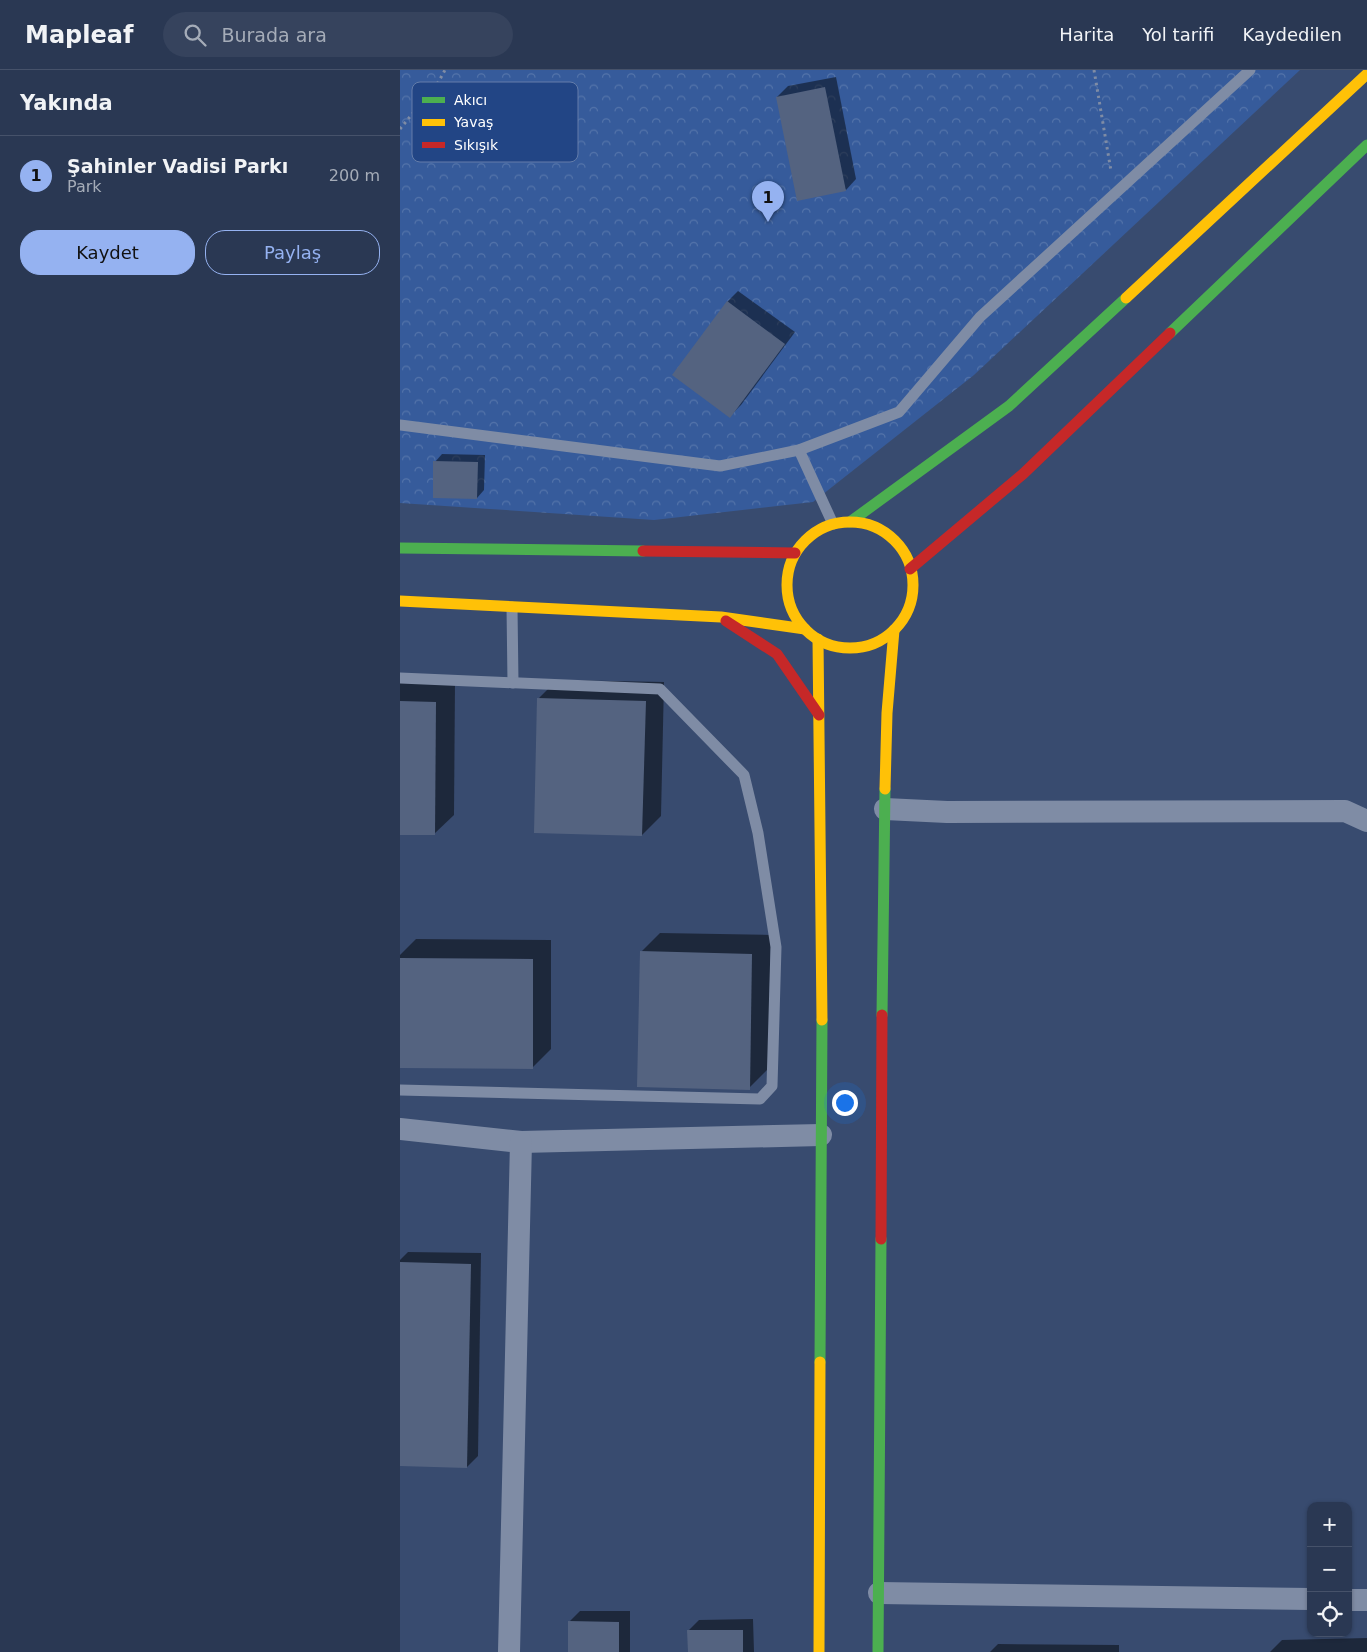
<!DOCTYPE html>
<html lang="tr">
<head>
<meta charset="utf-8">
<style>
  :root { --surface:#2a3853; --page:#36435d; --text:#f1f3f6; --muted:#a5acb8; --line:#46526a; --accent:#95b2f1 }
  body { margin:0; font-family:"DejaVu Sans",sans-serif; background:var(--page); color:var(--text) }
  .controls { position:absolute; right:15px; bottom:15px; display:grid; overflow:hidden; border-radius:10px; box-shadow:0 1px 4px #0004 }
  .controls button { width:45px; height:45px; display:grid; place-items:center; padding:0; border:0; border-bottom:1px solid var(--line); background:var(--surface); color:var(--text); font:25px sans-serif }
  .you { position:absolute; left:444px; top:1032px; width:18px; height:18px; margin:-12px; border:4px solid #fff; border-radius:50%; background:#1a73e8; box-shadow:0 0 0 8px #1a73e833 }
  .badge { display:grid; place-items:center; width:32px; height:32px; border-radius:50%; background:var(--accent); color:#111; font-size:16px; font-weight:700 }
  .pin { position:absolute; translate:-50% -41px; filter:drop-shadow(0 1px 2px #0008) }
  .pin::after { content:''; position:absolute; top:26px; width:18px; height:15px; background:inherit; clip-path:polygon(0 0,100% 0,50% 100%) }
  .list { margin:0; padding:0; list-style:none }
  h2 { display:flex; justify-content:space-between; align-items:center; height:65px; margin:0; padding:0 20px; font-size:21px }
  h2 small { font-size:16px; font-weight:400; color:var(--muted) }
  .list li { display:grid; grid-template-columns:32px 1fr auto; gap:15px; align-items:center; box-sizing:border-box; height:80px; padding:0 20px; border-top:1px solid var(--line) }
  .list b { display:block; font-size:19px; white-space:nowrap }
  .list p { margin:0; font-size:16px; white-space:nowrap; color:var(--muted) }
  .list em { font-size:16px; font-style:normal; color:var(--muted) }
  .actions { display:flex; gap:10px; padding:15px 20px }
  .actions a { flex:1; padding:11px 0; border:1px solid var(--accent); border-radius:20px; text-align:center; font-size:18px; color:var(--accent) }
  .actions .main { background:var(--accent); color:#111 }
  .icon { flex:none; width:28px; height:28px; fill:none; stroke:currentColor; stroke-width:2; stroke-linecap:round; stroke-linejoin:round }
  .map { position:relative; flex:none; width:967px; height:1582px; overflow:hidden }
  header { display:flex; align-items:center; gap:30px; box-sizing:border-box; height:70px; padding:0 25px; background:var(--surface); border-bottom:1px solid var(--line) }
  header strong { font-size:24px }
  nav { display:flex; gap:28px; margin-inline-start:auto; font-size:18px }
  .search { width:350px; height:45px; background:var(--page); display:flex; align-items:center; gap:12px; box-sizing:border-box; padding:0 18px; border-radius:28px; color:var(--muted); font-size:19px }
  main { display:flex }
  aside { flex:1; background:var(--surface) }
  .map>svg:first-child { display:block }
  .forest { fill:url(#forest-crowns) }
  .shadow { fill:#0007 }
  .building { fill:#546380 }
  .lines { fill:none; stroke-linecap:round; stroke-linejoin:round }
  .path { stroke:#7f8ca5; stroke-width:3; stroke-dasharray:2.5 4; stroke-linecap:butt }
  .lane { stroke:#7f8ca5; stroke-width:11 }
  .street { stroke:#7f8ca5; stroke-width:22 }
  .fast { stroke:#4caf50; stroke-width:11 }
  .slow { stroke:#ffc107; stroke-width:11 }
  .jam { stroke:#c62828; stroke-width:11 }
  .key { fill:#224585; stroke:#647daa; stroke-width:1 }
  .key-label { font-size:14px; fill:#fff }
</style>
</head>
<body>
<header>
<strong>Mapleaf</strong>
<div class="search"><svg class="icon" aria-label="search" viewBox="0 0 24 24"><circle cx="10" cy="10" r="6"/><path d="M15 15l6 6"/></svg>Burada ara</div>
<nav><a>Harita</a><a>Yol tarifi</a><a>Kaydedilen</a></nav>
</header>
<main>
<aside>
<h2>Yakında<small></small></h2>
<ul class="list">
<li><span class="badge">1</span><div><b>Şahinler Vadisi Parkı</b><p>Park</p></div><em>200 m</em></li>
</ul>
<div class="actions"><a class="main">Kaydet</a><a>Paylaş</a></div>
</aside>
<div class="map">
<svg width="967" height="1582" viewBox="0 0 967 1582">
  <defs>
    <pattern id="forest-crowns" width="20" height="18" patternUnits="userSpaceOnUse" patternTransform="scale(1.25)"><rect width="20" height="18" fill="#365b9b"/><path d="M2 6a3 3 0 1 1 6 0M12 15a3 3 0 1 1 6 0" fill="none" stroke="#5474aa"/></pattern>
  </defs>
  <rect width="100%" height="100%" fill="#384b6f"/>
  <path class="forest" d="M0,0H900L574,305L413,432L254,450L0,433Z"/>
  <g class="shadow">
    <path d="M436,7L456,109L446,120L377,27L388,16Z"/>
    <path d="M338,221L395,262L341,335L330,346L327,232Z"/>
    <path d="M42,384L85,385L84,420L77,428L35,392Z"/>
    <path d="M157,610L264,612L261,746L242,765L138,629Z"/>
    <path d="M0,613H55L54,745L34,764L0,763Z"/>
    <path d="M260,863L371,865L368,999L349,1018L241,882Z"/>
    <path d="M16,869L151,870V979L132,998L0,996V885Z"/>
    <path d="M8,1182L81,1183L78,1386L67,1397L0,1395V1190Z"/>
    <path d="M180,1541H230V1582H169V1552Z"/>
    <path d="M353,1549L354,1582H289L288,1561L299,1550Z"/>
    <path d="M967,1568V1582H870L882,1570Z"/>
    <path d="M598,1574L719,1575V1582H590Z"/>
  </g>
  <g class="building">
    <path d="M425,17L446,121L397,131L376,27Z"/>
    <path d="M327,231L385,274L330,348L272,305Z"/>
    <path d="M33,391L78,392L77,429L33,428Z"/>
    <path d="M137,628L246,631L242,766L134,763Z"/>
    <path d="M0,631L36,632L35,765H0Z"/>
    <path d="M240,881L352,884L350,1020L237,1017Z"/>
    <path d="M0,888L133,889V999L0,998Z"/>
    <path d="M0,1192L71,1194L67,1398L0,1396Z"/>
    <path d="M168,1551L219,1552V1582H168Z"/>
    <path d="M287,1560H343V1582H288Z"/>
  </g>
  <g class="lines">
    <g class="path">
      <path d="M694,0L711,101"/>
      <path d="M0,59L39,11L45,0"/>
    </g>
    <g class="lane">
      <path d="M0,355L320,396L399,380L499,342L580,247L850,0"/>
      <path d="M399,380L433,454"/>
      <path d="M112,537L113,613"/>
      <path d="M0,608L260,619L344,705L358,763L376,877L372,1016L360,1029L0,1020"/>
    </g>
    <g class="street">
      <path d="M485,739L547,742L945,741L967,751"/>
      <path d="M0,1059L121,1072L421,1065"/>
      <path d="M479,1523L911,1529"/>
      <path d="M948,1530H967"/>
      <path d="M109,1582L121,1072"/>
    </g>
    <g class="fast">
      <path d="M770,263L967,75"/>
      <path d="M450,452L609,336L726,228"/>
      <path d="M0,478L243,481"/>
      <path d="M482,945L485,719"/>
      <path d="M420,1292L422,950"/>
      <path d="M478,1582L481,1169"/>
    </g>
    <g class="slow">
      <path d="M726,228L967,4"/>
      <circle cx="450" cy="515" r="63"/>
      <path d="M0,531L321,547L405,559"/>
      <path d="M418,569L422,950"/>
      <path d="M485,719L487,643L494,560"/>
      <path d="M419,1582L420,1292"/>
    </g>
    <g class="jam">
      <path d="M243,481L395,483"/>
      <path d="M510,499L623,404L770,263"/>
      <path d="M326,551L377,584L419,645"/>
      <path d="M481,1169L482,945"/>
    </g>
  </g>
  <rect x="12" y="12" width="166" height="80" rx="8" class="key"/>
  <rect x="22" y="27" width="23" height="6" fill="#4caf50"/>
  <rect x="22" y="49" width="23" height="7" fill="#ffc107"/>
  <rect x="22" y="72" width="23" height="6" fill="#c62828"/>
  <g class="key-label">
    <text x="54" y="35">Akıcı</text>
    <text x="54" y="57">Yavaş</text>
    <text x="54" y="80">Sıkışık</text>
  </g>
</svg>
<div class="controls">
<button>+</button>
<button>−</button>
<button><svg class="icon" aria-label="locate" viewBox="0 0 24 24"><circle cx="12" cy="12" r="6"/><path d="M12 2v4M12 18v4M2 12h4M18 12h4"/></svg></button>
</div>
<div class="you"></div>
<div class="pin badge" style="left:368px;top:152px">1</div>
</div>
</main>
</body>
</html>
